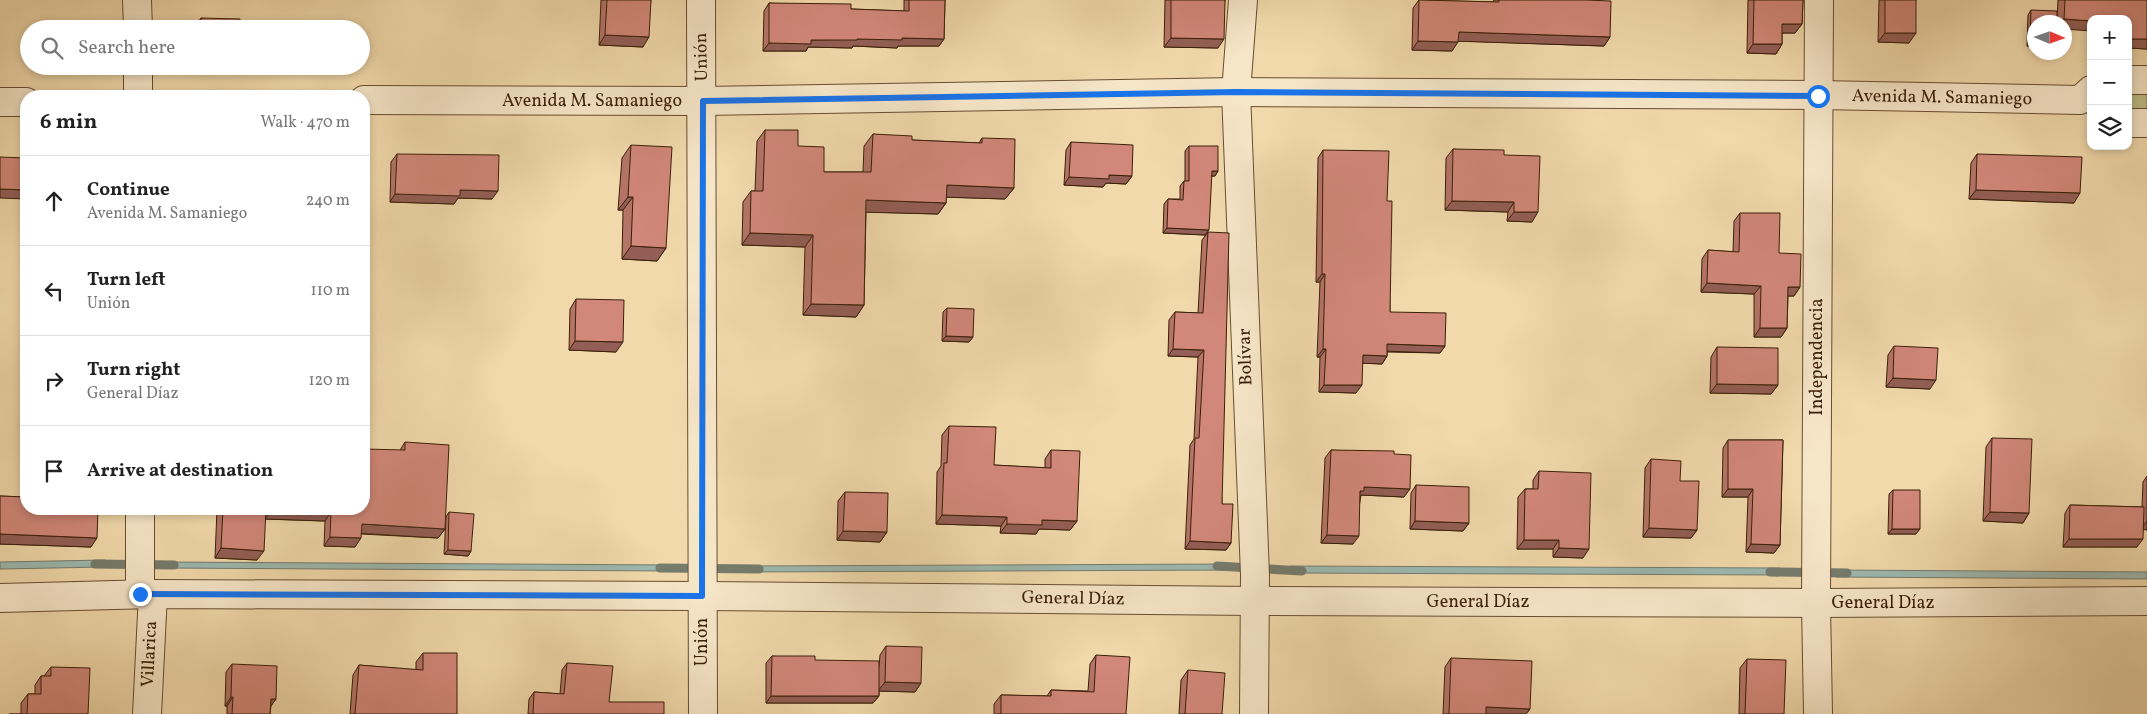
<!DOCTYPE html>
<html lang="en">
<head>
<meta charset="utf-8">
<style>
  :root { --surface:#fff; --page:#f6f6f6; --text:#222; --muted:#767676; --line:#e0e0e0 }
  body { margin:0; font-family:Vollkorn,serif; background:var(--page); color:var(--text) }
  .controls { position:absolute; right:15px; top:15px; display:grid; overflow:hidden; border-radius:10px; box-shadow:0 2px 8px #0003 }
  .controls button { width:45px; height:45px; display:grid; place-items:center; padding:0; border:0; border-bottom:1px solid var(--line); background:var(--surface); color:var(--text); font:25px sans-serif }
  .compass { position:absolute; left:2027px; top:15px; width:45px; height:45px; border-radius:50%; background:var(--surface); box-shadow:0 2px 8px #0003; rotate:92deg }
  .stop { position:absolute; width:15px; height:15px; margin:-11px; border:4px solid #1a73e8; border-radius:50%; background:#fff }
  .stop.end { background:#1a73e8; border-color:#fff; box-shadow:0 1px 5px #0008 }
  .list { margin:0; padding:0; list-style:none }
  h2 { display:flex; justify-content:space-between; align-items:center; height:65px; margin:0; padding:0 20px; font-size:21px }
  h2 small { font-size:16px; font-weight:400; color:var(--muted) }
  .list li { display:grid; grid-template-columns:32px 1fr auto; gap:15px; align-items:center; box-sizing:border-box; height:90px; padding:0 20px; border-top:1px solid var(--line) }
  .list b { display:block; font-size:19px; white-space:nowrap }
  .list p { margin:0; font-size:16px; white-space:nowrap; color:var(--muted) }
  .list em { font-size:16px; font-style:normal; color:var(--muted) }
  .icon { flex:none; width:28px; height:28px; fill:none; stroke:currentColor; stroke-width:2; stroke-linecap:round; stroke-linejoin:round }
  .map { position:relative; flex:none; width:2147px; height:714px; overflow:hidden }
  .search { position:absolute; background:var(--surface); box-shadow:0 2px 8px #0003; left:20px; top:20px; width:350px; height:55px; display:flex; align-items:center; gap:12px; box-sizing:border-box; padding:0 18px; border-radius:28px; color:var(--muted); font-size:19px }
  .panel { position:absolute; background:var(--surface); box-shadow:0 2px 8px #0003; left:20px; top:90px; width:350px; height:425px; border-radius:20px }
  .map>svg:first-child { display:block }
  .green { fill:#bdbe87; stroke:#7c6e48 }
  .water { fill:#9cb9b1; stroke:#757b6d }
  .lines { fill:none; stroke-linecap:round; stroke-linejoin:round }
  .stream { stroke:#757b6d; stroke-width:9 }
  .street-casing { stroke:#684e31; stroke-width:30 }
  .street { stroke:#f6e6c8; stroke-width:28 }
  .wall { fill:#b47468; stroke:#3b1f08 }
  .shaded-wall { fill:#925e55; stroke:#3b1f08 }
  .building { fill:#d18779; stroke:#3b1f08 }
  .route { stroke:#1a73e8; stroke-width:6 }
  .labels { text-anchor:middle; dominant-baseline:central; stroke-width:4; stroke-linejoin:round; paint-order:stroke }
  .street-label { font-size:18px; fill:#3b1f08; stroke:#f6e6c8 }
</style>
</head>
<body>
<div class="map">
<svg width="2147" height="714" viewBox="0 0 2147 714">
  <rect width="100%" height="100%" fill="#f1d9ab"/>
  <filter id="stains"><feTurbulence type="fractalNoise" baseFrequency=".004" numOctaves="4"/><feColorMatrix values="0 0 0 0 .2 0 0 0 0 .09 0 0 0 0 .02 0 0 0 .5 -.17"/></filter>
  <radialGradient id="worn" r=".72"><stop offset=".6" stop-color="#630" stop-opacity="0"/><stop offset="1" stop-color="#630" stop-opacity=".3"/></radialGradient>
  <rect class="green" x="2128" y="94" width="19" height="16"/>
  <g class="water">
    <path d="M105,560V567L0,569V562Z"/>
    <path d="M164,562L671,565L670,571L164,568Z"/>
    <path d="M1229,564L1230,570L748,572V566Z"/>
    <path d="M1290,566L1780,568V575L1291,573Z"/>
    <path d="M1836,570L2147,572V579L1836,577Z"/>
  </g>
  <g class="lines">
    <g class="stream">
      <path d="M95,564L174,565"/>
      <path d="M1217,566L1302,571"/>
      <path d="M660,568L759,569"/>
      <path d="M1770,572L1847,573"/>
    </g>
    <defs>
      <g id="street">
        <path d="M137,0L138,29"/>
        <path d="M701,0L703,714"/>
        <path d="M1243,0L1236,92L1255,575L1254,714"/>
        <path d="M138,66V96"/>
        <path d="M2128,80H2147"/>
        <path d="M364,100L703,101L1236,92L1818,95L2080,100L2091,90"/>
        <path d="M0,102H26"/>
        <path d="M2128,123H2147"/>
        <path d="M140,509V594"/>
        <path d="M0,598L153,594L702,596L1255,601L1816,603L2147,601"/>
        <path d="M147,714L153,594"/>
        <path d="M1818,714L1816,603L1819,0"/>
      </g>
    </defs>
    <use href="#street" class="street-casing"/>
    <use href="#street" class="street"/>
  </g>
  <g class="wall">
    <path d="M601,0H651L643,47L599,45Z"/>
    <path d="M904,0H945L944,39L939,46H898L897,48L853,46L852,48L808,47L806,51H763L764,11L769,3L851,9L904,11Z"/>
    <path d="M1165,0H1225L1218,48L1164,47Z"/>
    <path d="M1419,0L1493,2L1494,0H1586L1610,37L1604,46L1458,41L1452,51L1412,50L1413,8Z"/>
    <path d="M1748,0H1803L1802,24L1795,33H1782V44L1776,54L1747,53Z"/>
    <path d="M1879,0H1916L1909,43L1878,42Z"/>
    <path d="M2058,0H2147V49L2128,48V19L2057,22Z"/>
    <path d="M2031,10L2034,22V46H2027L2028,15Z"/>
    <path d="M201,18L240,29H194V27Z"/>
    <path d="M765,130L798,146L824,172H863L864,146L873,134L912,140L979,143L982,138L1014,188L1005,199L946,197V203L938,214L866,212L864,305L856,317L803,315L805,247L742,245L743,202L751,191H755L757,141Z"/>
    <path d="M1071,142L1132,176L1126,184L1106,183L1103,187L1064,185L1066,150Z"/>
    <path d="M631,145L666,248L657,261L622,259L623,210H618L622,158Z"/>
    <path d="M1189,146L1218,171L1215,176H1211L1205,235L1163,233L1164,204L1168,199H1180V186L1184,181H1185V151Z"/>
    <path d="M1453,149L1504,155L1532,222L1507,221L1508,212L1445,210L1446,158Z"/>
    <path d="M1323,150L1387,201L1390,312L1445,346L1440,353L1387,352V356L1382,364L1362,363L1356,393L1319,392L1320,357H1317L1320,282H1316L1318,158Z"/>
    <path d="M397,154L492,199L458,198L454,204L390,202L391,162Z"/>
    <path d="M1977,154L2074,203L1969,199L1971,163Z"/>
    <path d="M26,204V251H25Z"/>
    <path d="M1740,213L1800,287L1794,296H1788L1787,328L1781,337H1754V294L1701,292L1702,259L1708,250L1733,252L1734,221Z"/>
    <path d="M1208,232L1222,504L1231,543L1226,550L1185,549L1190,445L1194,439L1198,357L1168,356L1169,320L1175,312L1198,313L1202,240Z"/>
    <path d="M576,299L616,352L569,350L570,309Z"/>
    <path d="M947,308L973,337L969,342L942,341L943,312Z"/>
    <path d="M1894,346L1930,389L1886,387L1888,355Z"/>
    <path d="M1717,347L1778,385L1771,394L1710,393L1711,357Z"/>
    <path d="M949,426L994,465L1045,468V459L1051,450L1077,521L1070,530L1039,529L1036,534L1000,533L1001,526L936,524L937,472L941,466L942,435Z"/>
    <path d="M1992,438L2029,513L2023,523L1983,521L1986,447Z"/>
    <path d="M1728,440H1783L1780,545L1774,553L1746,552L1748,497H1722L1723,448Z"/>
    <path d="M405,442L445,529L438,538L361,534L355,547L324,546L325,521L265,519L257,560L215,558L217,509H364Z"/>
    <path d="M1331,450L1394,454L1404,497L1361,495L1353,544L1321,543L1325,458Z"/>
    <path d="M1651,459L1680,481L1697,530L1691,538L1643,537L1645,468Z"/>
    <path d="M26,460V509L91,547L0,544V496L24,497L25,496Z"/>
    <path d="M1539,471L1583,558L1553,557V549H1517L1518,497L1525,489H1533V480Z"/>
    <path d="M2147,476V530L2143,529L2137,547H2063L2065,513L2070,505L2142,507L2143,482Z"/>
    <path d="M1416,485L1469,523L1463,531L1410,529L1411,493Z"/>
    <path d="M1893,490L1916,534H1888L1889,494Z"/>
    <path d="M845,492L887,532L880,542L837,540L838,501Z"/>
    <path d="M449,512L471,551L468,556L444,554L446,517Z"/>
    <path d="M886,646L921,683L915,692L879,691V696L873,703H766V663L772,656L879,667L880,655Z"/>
    <path d="M423,653L457,714H350L353,675L359,665L416,670V662Z"/>
    <path d="M1096,655L1126,714H994V704L1001,695L1047,696L1051,690L1088,691L1090,664Z"/>
    <path d="M1451,658L1530,709L1526,714H1443L1445,667Z"/>
    <path d="M1747,659L1784,714H1739L1740,668Z"/>
    <path d="M567,663L609,702L664,714H528L529,699L534,692L560,694L562,670Z"/>
    <path d="M232,664L276,699L271,706L270,714H227V706H225L226,672Z"/>
    <path d="M51,667L88,714H9H21V703L28,694H35V685L41,676H44Z"/>
    <path d="M1188,670L1222,714H1179L1181,680Z"/>
  </g>
  <g class="shaded-wall">
    <path d="M2064,19L2091,21V31L2064,29V22H2061Z"/>
    <path d="M1782,24H1802L1795,33H1776Z"/>
    <path d="M1459,32L1610,37L1604,46L1452,41Z"/>
    <path d="M1885,33H1916L1909,43L1878,42Z"/>
    <path d="M605,35L649,37L643,47L599,45Z"/>
    <path d="M902,38L944,39L939,46H898L897,48L853,46L852,48L808,47L806,51H763L769,43L811,40Z"/>
    <path d="M1171,38L1224,39L1218,48L1164,47Z"/>
    <path d="M2128,39H2147V49L2128,48Z"/>
    <path d="M1418,41L1458,42L1452,51L1412,50Z"/>
    <path d="M2030,41L2034,42V46H2027Z"/>
    <path d="M1753,44H1782L1776,54L1747,53Z"/>
    <path d="M1212,171H1218L1215,176H1208Z"/>
    <path d="M1109,175L1132,176L1126,184L1106,183L1103,187L1064,185L1069,177Z"/>
    <path d="M947,185L1014,188L1005,199L939,197Z"/>
    <path d="M0,189L26,190V199L0,198Z"/>
    <path d="M460,190L498,191L492,199L458,198L454,204L390,202L395,194Z"/>
    <path d="M1976,190L2080,193L2074,203L1969,199Z"/>
    <path d="M628,197H633L623,210H618Z"/>
    <path d="M866,200L946,203L938,214L858,212Z"/>
    <path d="M1452,201L1514,202L1508,212L1445,210Z"/>
    <path d="M1514,212H1538L1532,222L1507,221Z"/>
    <path d="M1167,228L1209,230L1205,235L1163,233Z"/>
    <path d="M750,233L813,235L805,247L742,245Z"/>
    <path d="M631,246L666,248L657,261L622,259Z"/>
    <path d="M1322,274H1325L1320,282H1316Z"/>
    <path d="M1707,283L1761,286L1754,294L1701,292Z"/>
    <path d="M1788,287H1800L1794,296H1782Z"/>
    <path d="M811,304L864,305L856,317L803,315Z"/>
    <path d="M1760,328H1787L1781,337H1754Z"/>
    <path d="M946,336L973,337L969,342L942,341Z"/>
    <path d="M575,341L623,342L616,352L569,350Z"/>
    <path d="M1387,344L1445,346L1440,353L1382,351Z"/>
    <path d="M1173,349L1204,350L1198,357L1168,356Z"/>
    <path d="M1323,349H1326L1320,357H1317Z"/>
    <path d="M1363,355L1387,356L1382,364L1357,363Z"/>
    <path d="M1893,378L1936,380L1930,389L1886,387Z"/>
    <path d="M1717,384L1778,385L1771,394L1710,393Z"/>
    <path d="M1324,385H1362L1356,393L1319,392Z"/>
    <path d="M1364,487L1410,489L1404,497L1361,495L1358,500L1355,499Z"/>
    <path d="M1728,489H1753L1748,497H1722Z"/>
    <path d="M271,510L331,512L325,521L265,519Z"/>
    <path d="M1990,512L2029,513L2023,523L1983,521Z"/>
    <path d="M942,515L1007,517L1001,526L936,524Z"/>
    <path d="M1042,520L1077,521L1070,530L1039,529L1036,534L1000,533L1007,524Z"/>
    <path d="M1415,521L1469,523L1463,531L1410,529Z"/>
    <path d="M2147,521V530L2141,529Z"/>
    <path d="M362,524L445,529L438,538L355,533Z"/>
    <path d="M1649,528L1697,530L1691,538L1643,537Z"/>
    <path d="M1892,529H1920L1916,534H1888Z"/>
    <path d="M843,531L887,532L880,542L837,540Z"/>
    <path d="M0,534L97,538L91,547L0,544Z"/>
    <path d="M1327,535L1359,536L1353,544L1321,543Z"/>
    <path d="M330,537L361,538L355,547L324,546Z"/>
    <path d="M2069,539H2143L2137,547H2063Z"/>
    <path d="M1524,540H1559L1553,549H1517Z"/>
    <path d="M1190,541L1231,543L1226,550L1185,549Z"/>
    <path d="M1751,544L1780,545L1774,553L1746,552Z"/>
    <path d="M221,548L264,551L257,560L215,558Z"/>
    <path d="M1559,548L1589,549L1583,558L1553,557Z"/>
    <path d="M448,550L471,551L468,556L444,554Z"/>
    <path d="M885,682L921,683L915,692L878,691Z"/>
    <path d="M771,696H879L873,703H766Z"/>
    <path d="M231,697H233L227,706H225Z"/>
    <path d="M271,699H276L270,707Z"/>
    <path d="M1486,707L1530,709L1526,714H1481Z"/>
  </g>
  <g class="building">
    <path d="M607,0H651L649,37L605,35Z"/>
    <path d="M909,0H945L944,39L902,38V40L857,39V40H811V44L769,43V3L851,4V9L909,11Z"/>
    <path d="M1171,0H1225L1224,39L1171,38Z"/>
    <path d="M1419,0L1499,2V0H1586L1611,1L1610,37L1459,32L1458,42L1418,41Z"/>
    <path d="M1754,0H1803L1802,24H1782V44H1753Z"/>
    <rect x="1885" y="0" width="31" height="33"/>
    <path d="M2065,0H2147V39H2128V19H2091V21L2064,19Z"/>
    <path d="M2031,10L2057,11V22H2034V42L2030,41Z"/>
    <path d="M201,18L240,19V29H201Z"/>
    <path d="M765,130H798V146L824,147V172H871L873,134L912,136V140L982,143V138L1015,139L1014,188L947,185L946,203L866,200L864,305L811,304L813,235L750,233L751,191H763Z"/>
    <path d="M1071,142L1133,145L1132,176L1109,175V179L1069,177Z"/>
    <path d="M631,145L672,147L666,248L631,246L633,197H628Z"/>
    <path d="M1189,146H1218V171H1212L1209,230L1167,228L1168,199L1183,200L1184,181H1189Z"/>
    <path d="M1453,149L1504,150V155L1540,156L1538,212H1514V202L1452,201Z"/>
    <path d="M1323,150L1389,151L1387,201H1392L1390,312L1446,313L1445,346L1387,344V356L1363,355L1362,385H1324L1326,349H1323L1325,274H1322Z"/>
    <path d="M397,154L499,155L498,191L460,190V196L395,194Z"/>
    <path d="M1977,154L2082,157L2080,193L1976,190Z"/>
    <path d="M0,157L26,158V190L0,189Z"/>
    <path d="M1740,213H1780L1779,253L1801,254L1800,287H1788L1787,328H1760L1761,286L1707,283L1708,250L1739,252Z"/>
    <path d="M1208,232L1229,233L1222,504H1233L1231,543L1190,541L1195,438H1199L1204,350L1173,349L1175,312L1203,313Z"/>
    <path d="M576,299L624,300L623,342L575,341Z"/>
    <path d="M947,308L974,309L973,337L946,336Z"/>
    <path d="M1894,346L1938,348L1936,380L1893,378Z"/>
    <path d="M1717,347L1778,348V385L1717,384Z"/>
    <path d="M949,426L996,427L994,465L1051,468V450L1080,451L1077,521L1042,520V525L1007,524V517L942,515L944,463H947Z"/>
    <path d="M1992,438L2032,439L2029,513L1990,512Z"/>
    <path d="M1728,440H1783L1780,545L1751,544L1753,489H1728Z"/>
    <path d="M405,442L449,445L445,529L362,524L361,538L330,537L331,512L271,510V509H364V449L405,450Z"/>
    <path d="M1331,450L1394,451V454L1411,455L1410,489L1364,487V491H1360L1359,536L1327,535Z"/>
    <path d="M1651,459L1681,461L1680,481H1699L1697,530L1649,528Z"/>
    <path d="M1539,471L1591,473L1589,549L1559,548V540H1524L1525,489H1538Z"/>
    <path d="M1416,485L1469,487V523L1415,521Z"/>
    <path d="M1893,490H1920V529H1892Z"/>
    <path d="M845,492L888,493L887,532L843,531Z"/>
    <path d="M0,496L26,497V509H98L97,538L0,534Z"/>
    <path d="M2070,505L2144,507L2143,539H2069Z"/>
    <path d="M223,509H266L264,551L221,548Z"/>
    <path d="M449,512L474,514L471,551L448,550Z"/>
    <path d="M886,646L922,647L921,683L885,682Z"/>
    <path d="M423,653H457V714H355L359,665L423,670Z"/>
    <path d="M1096,655L1130,657L1126,714H1001V695L1051,696V690L1094,692Z"/>
    <path d="M772,656H815V660L879,661V696H771Z"/>
    <path d="M1451,658L1532,661L1530,709L1486,707V714H1449Z"/>
    <path d="M1747,659L1786,660L1784,714H1745Z"/>
    <path d="M567,663L613,666L609,702H664V714H533L534,692L564,694Z"/>
    <path d="M232,664L277,666L276,699H271L270,714H232L233,697H231Z"/>
    <path d="M51,667L90,668L88,714H27L28,694H41V676H51Z"/>
    <path d="M1188,670L1225,673L1222,714H1185Z"/>
  </g>
  <g class="lines">
    <path class="route" d="M140,594L702,596L703,101L1236,92L1818,96"/>
  </g>
  <g class="labels">
    <g class="street-label">
      <text transform="translate(702 57) rotate(-91)">Unión</text>
      <text transform="translate(1942 98) rotate(1)">Avenida M. Samaniego</text>
      <text x="592" y="101">Avenida M. Samaniego</text>
      <text transform="translate(1246 357) rotate(-92)">Bolívar</text>
      <text transform="translate(1817 357) rotate(-90)">Independencia</text>
      <text transform="translate(1073 599) rotate(1)">General Díaz</text>
      <text x="1478" y="602">General Díaz</text>
      <text x="1883" y="603">General Díaz</text>
      <text transform="translate(702 642) rotate(-90)">Unión</text>
      <text transform="translate(150 654) rotate(-87)">Villarica</text>
    </g>
  </g>
  <rect width="100%" height="100%" filter="url(#stains)"/>
  <rect width="100%" height="100%" fill="url(#worn)"/>
</svg>
<div class="controls">
<button>+</button>
<button>−</button>
<button><svg class="icon" aria-label="layers" viewBox="0 0 24 24"><path d="M12 4l9 5-9 5-9-5zM3 14l9 5 9-5"/></svg></button>
</div>
<svg class="compass" viewBox="-18 -18 36 36"><path d="M0-13l5 13h-10z" fill="#e53935"/><path d="M0 13l5-13h-10z" fill="#767676"/></svg>
<div class="stop" style="left:1818px;top:96px"></div>
<div class="stop end" style="left:140px;top:594px"></div>
<div class="search"><svg class="icon" aria-label="search" viewBox="0 0 24 24"><circle cx="10" cy="10" r="6"/><path d="M15 15l6 6"/></svg>Search here</div>
<section class="panel">
<h2>6 min<small>Walk · 470 m</small></h2>
<ul class="list">
<li><svg class="icon" aria-label="ahead" viewBox="0 0 24 24"><path d="M12 20V5M6 11l6-6 6 6"/></svg><div><b>Continue</b><p>Avenida M. Samaniego</p></div><em>240 m</em></li>
<li><svg class="icon" aria-label="left" viewBox="0 0 24 24"><path d="M17 20v-9H6M10 6l-5 5 5 5"/></svg><div><b>Turn left</b><p>Unión</p></div><em>110 m</em></li>
<li><svg class="icon" aria-label="right" viewBox="0 0 24 24"><path d="M7 20v-9h11M14 6l5 5-5 5"/></svg><div><b>Turn right</b><p>General Díaz</p></div><em>120 m</em></li>
<li><svg class="icon" aria-label="arrive" viewBox="0 0 24 24"><path d="M6 21V4h12l-3 4 3 4H6"/></svg><div><b>Arrive at destination</b></div></li>
</ul>
</section>
</div>
</body>
</html>
